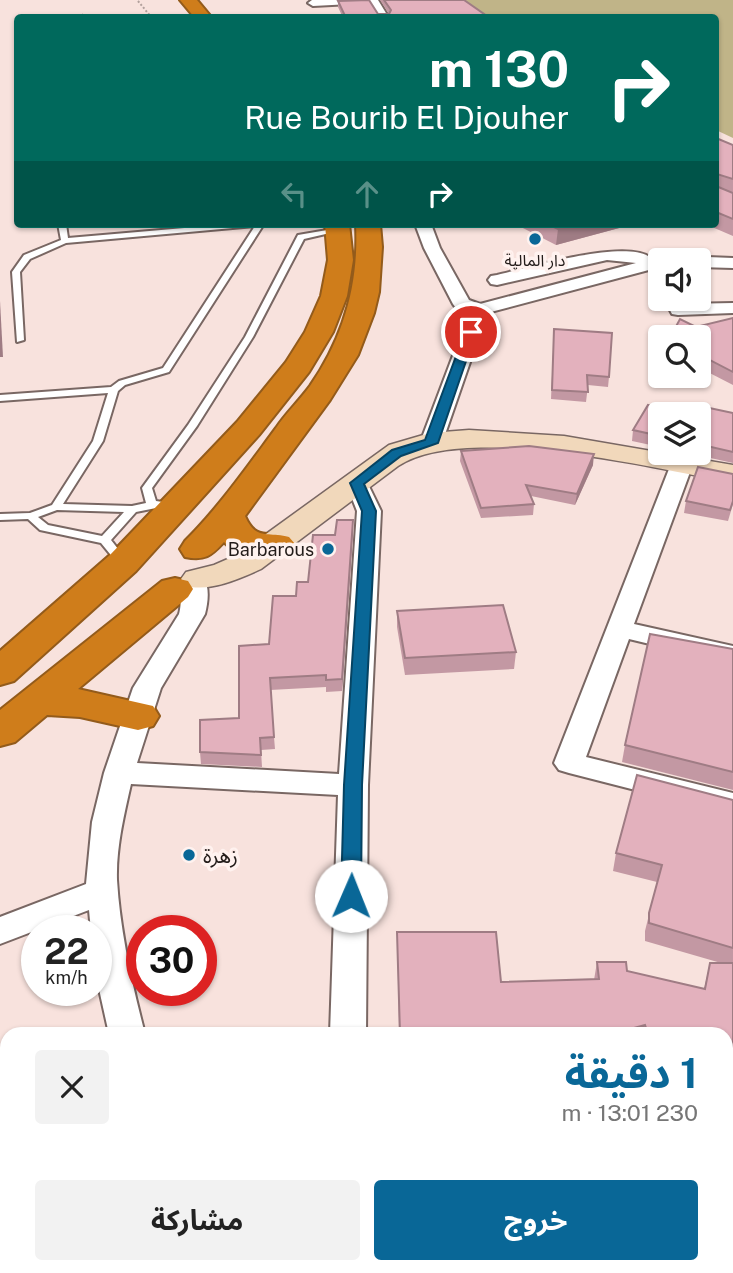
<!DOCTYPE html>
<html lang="ar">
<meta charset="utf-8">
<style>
:root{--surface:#fff;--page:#f2f2f2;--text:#222;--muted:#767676;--accent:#096797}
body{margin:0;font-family:"Public Sans","Noto Sans Arabic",sans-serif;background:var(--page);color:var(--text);direction:rtl;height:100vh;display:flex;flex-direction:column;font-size:26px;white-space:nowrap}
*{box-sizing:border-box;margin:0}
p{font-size:23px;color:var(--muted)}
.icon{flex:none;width:38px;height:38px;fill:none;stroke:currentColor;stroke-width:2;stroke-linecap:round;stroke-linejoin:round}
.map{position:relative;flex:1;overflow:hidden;direction:ltr}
.drawer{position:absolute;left:0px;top:1027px;width:733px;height:247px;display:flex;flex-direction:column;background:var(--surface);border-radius:21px 21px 0 0;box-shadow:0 2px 5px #0004;direction:rtl}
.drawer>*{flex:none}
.top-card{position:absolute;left:14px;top:14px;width:705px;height:214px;border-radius:7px;box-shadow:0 2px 5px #0004;direction:rtl;background:#00695c;color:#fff;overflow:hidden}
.controls{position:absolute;left:648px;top:248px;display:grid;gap:14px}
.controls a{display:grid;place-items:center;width:63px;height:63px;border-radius:7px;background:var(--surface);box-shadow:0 2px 5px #0004;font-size:35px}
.speed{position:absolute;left:21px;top:915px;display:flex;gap:14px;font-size:35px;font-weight:700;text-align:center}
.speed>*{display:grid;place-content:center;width:91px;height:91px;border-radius:50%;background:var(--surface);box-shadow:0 2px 5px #0004;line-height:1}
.speed small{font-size:18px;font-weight:400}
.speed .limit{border:10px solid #d22;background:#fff;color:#111}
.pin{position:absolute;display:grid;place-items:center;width:60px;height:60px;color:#fff;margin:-30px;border:4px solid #fff;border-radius:50%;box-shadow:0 2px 7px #0007}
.me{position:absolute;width:77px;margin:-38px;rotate:1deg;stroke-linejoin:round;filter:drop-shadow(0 0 5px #0008)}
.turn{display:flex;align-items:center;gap:24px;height:147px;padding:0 35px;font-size:32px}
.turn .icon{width:91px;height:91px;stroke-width:2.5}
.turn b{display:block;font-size:49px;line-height:60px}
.lanes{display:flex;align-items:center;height:66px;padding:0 35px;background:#0003;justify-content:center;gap:35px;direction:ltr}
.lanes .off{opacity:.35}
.round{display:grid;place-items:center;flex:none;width:74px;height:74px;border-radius:7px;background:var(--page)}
.head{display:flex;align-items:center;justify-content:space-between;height:119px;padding:0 35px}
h1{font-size:42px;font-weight:700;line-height:52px;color:var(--accent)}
.primary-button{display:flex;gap:14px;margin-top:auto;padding:14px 35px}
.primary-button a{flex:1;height:80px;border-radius:7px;background:var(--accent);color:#fff;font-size:28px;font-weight:700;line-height:80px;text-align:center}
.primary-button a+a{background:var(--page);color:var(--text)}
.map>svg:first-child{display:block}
.forest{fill:#c0b488}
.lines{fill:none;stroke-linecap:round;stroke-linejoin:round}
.lane-casing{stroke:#796763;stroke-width:4}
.street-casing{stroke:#796763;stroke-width:4}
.secondary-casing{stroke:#796763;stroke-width:3}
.highway-casing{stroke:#935b1b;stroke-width:4}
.path{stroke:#b2a09c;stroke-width:2;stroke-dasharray:2 2;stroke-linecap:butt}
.lane{fill:#fff;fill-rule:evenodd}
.street{fill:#fff;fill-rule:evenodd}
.secondary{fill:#f1d8bb;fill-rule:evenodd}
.highway{fill:#cf7d1b;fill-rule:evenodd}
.wall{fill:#c398a3}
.shaded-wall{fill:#9f7c84}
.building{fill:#e3b1bd;stroke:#9f7c84;stroke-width:2}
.route{fill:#096797;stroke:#064362;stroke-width:2}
.poi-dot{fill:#096797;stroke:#fff2ef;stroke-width:2.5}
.labels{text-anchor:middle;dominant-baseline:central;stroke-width:7;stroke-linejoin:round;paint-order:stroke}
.far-poi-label{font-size:16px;fill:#231c1a;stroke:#fff2ef}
.poi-label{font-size:18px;fill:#231c1a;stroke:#fff2ef;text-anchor:end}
.near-poi-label{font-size:21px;fill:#231c1a;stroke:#fff2ef;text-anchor:start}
</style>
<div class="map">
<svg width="733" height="1273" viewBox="0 0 733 1273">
<rect width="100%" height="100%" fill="#f8e2dd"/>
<path class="forest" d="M458 0H733V138L716 130V18H503L478 14Z"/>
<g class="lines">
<g class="lane-casing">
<path id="lane" d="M58 224H66L68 238 231 224H264L169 372 125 385 118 391 103 441 63 504 132 506 146 503 142 488 188 425 245 337 298 235 339 228 343 230 304 239 253 337 197 426 152 488 156 501 163 502 164 504 156 508 136 512 111 540 129 563 123 566 119 565 101 543 40 530 28 519 0 520V514L30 513 52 505 93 441 108 393 0 401V395L111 387 119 381 163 368 255 226 66 243 30 259 20 272 24 340 17 342 12 272 24 255 61 240ZM57 510 124 512 102 536 48 525 38 517Z"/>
</g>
<g class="street-casing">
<g id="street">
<path d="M312 0H378L389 18H378L370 3 313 6 308 3Z"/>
<path d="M415 224H431L440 248 469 300 480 304 636 263 607 260 497 285 491 284 488 280 491 276 497 275C527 268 631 237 652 259L660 257 668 261H660V267L487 313 442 443 439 448H423L420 443 469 313 456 308 453 304 424 248Z"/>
<path d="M682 256 733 258V268L698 267V261H674Z"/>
<path d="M664 299H682L684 304 733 303V313L678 315 672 314Z"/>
<path d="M682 457 690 459 693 464 634 624 733 646V664L629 639 586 757 733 793V815L569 773 559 770 554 763 671 464 674 459Z"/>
<path d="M357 476 365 478 381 511 368 785 366 1034H330L338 795 131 784C124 815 116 848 117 880 120 931 132 984 145 1034H109L97 980 96 931H91L89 910 0 944V917L86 884 92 822 104 773 133 688 179 614C183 602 178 586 185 577L194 575 203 577C210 587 208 602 205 614L161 688 137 763 339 774 357 511 346 483 349 478Z"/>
<path d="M0 1175 7 1178V1242L0 1239Z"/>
<path d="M7 1250V1267H38L39 1273H0L2 1252Z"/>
<path d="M205 1267H247L250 1273H208Z"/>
<path d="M322 1267H364L363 1273H321Z"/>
<path d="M473 1267H515L516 1273H474Z"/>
</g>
</g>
<g class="secondary-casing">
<path id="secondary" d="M469 430 564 436 733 465V483C656 468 463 422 398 466L261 569C239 579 210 592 186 586L181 579 186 572 214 565 237 555 389 445 430 433Z"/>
</g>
<g class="highway-casing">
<g id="highway">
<path d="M180 0H197L212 18H195Z"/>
<path d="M325 224H349L353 260 347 296 333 332 309 372 259 435 136 571 14 681 0 685V651L110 555 237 422 286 362 305 332 321 296 328 260Z"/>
<path d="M356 224H380L382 247 379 292 374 313 358 355 330 400 245 516C256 541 267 531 289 537L295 544 289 551C269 556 239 559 224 542 211 556 205 561 185 557L180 549 185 541C220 506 247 467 276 428 286 413 299 401 310 386 344 337 359 283 356 224Z"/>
<path d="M175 578 188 581 193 589 188 597 78 689 153 706 159 716 153 726 138 730 80 717 47 715 15 742 0 746V710L162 581Z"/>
</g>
</g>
<g class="path">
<path d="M138 1 152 18"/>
<path d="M82 14 84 18"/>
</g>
<use href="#lane" class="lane"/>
<use href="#street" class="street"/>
<use href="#secondary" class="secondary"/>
<use href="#highway" class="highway"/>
</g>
<g class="wall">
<path d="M380 0H464L484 14V17L490 18H343L338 7V1L378 14H389Z"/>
<path d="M716 138 733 145V236L705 224H716Z"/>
<path d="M519 224H634L556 245 519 226Z"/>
<path d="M733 318V385L698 367V338H664V336Z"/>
<path d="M554 329 609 377 608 387 588 385 586 402 551 399Z"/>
<path d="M733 413V463L688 453H698V415Z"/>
<path d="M660 415V447L632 441 633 430Z"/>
<path d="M461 451 593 465 575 505 531 496 534 504 533 515 481 518 460 461Z"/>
<path d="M733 474V504L728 521 684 513 686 501Z"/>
<path d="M353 531 342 691 326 692V687L270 690 275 749 261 750 262 767 201 764 200 752 239 718 269 644 296 596 308 582 335 535Z"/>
<path d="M397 611 516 652 514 669 405 675 397 627Z"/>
<path d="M733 649V790L622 762 625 745Z"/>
<path d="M733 800V1273H712L711 1267H726V1034H399L397 932 501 982 594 980 597 962 627 971 704 989 710 963H721L645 941V931L657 882 613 871 616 853Z"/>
<path d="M555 1267H668L670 1273H556Z"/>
</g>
<g class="shaded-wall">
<path d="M145 224H171L146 226Z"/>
<path d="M578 224H634L556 245 558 229Z"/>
<path d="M0 301 3 357H0Z"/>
<path d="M594 454 593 465 575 505 577 494Z"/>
<path d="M353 520V531L342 691V679Z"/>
<path d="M645 1025 643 1034H612Z"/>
</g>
<g class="building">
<path d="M369 0 378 14H389L391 10 384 0H464L484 14 482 16 490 18H346L338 1Z"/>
<path d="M716 138 733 145V179L717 174 716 186 733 193V219L716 212Z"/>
<path d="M547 224H578L558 229Z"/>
<path d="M733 318V372L698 354V338H668L664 336 672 334 680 319 696 327Z"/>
<path d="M554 329 612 333 609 377 587 375 588 392 552 390Z"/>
<path d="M648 405 693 415H660V436L633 430Z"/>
<path d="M700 406 733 413V452L698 444V415H695Z"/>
<path d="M529 446 594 454 577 494 526 485 534 504 481 508 461 451Z"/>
<path d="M698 467 733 474V501L730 510 686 501Z"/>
<path d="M337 520H353L342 679 326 680V675L270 678 274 737 260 738 261 755 200 752V720L239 718V646L269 644 273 596H296L297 582H308L313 535H335Z"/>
<path d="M503 605 516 652 405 658 397 611Z"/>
<path d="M650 634 733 649V772L625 745Z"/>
<path d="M637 775 733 800V948L649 923V913L662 865 616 853Z"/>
<path d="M397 932H496L501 982 599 979 597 962H626L627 971 705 989 710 963H733V1264L726 1265V1034H648L645 1025 612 1034H400Z"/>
<rect x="375" y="1267" width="98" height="6"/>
<path d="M561 1267H668L670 1273H562Z"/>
</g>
<path class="route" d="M471 329 476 332 438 443 401 456 364 484 376 511 362 785 361 896 358 901 351 904 344 901 341 896 344 785 362 511 350 483 392 450 425 440 465 332Z"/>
<g class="poi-dot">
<circle cx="535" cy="239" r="7"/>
<circle cx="328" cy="549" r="7"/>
<circle cx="189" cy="855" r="7"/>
</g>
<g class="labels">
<g class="far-poi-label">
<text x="535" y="260">دار المالية</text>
</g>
<g class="poi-label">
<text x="314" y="549">Barbarous</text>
</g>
<g class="near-poi-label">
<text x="203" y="855">زهرة</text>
</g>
</g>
</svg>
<div class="controls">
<a><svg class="icon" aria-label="sound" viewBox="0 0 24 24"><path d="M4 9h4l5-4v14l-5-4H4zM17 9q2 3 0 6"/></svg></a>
<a><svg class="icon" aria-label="search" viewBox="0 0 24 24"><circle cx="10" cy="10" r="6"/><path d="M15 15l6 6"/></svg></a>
<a><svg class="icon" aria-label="layers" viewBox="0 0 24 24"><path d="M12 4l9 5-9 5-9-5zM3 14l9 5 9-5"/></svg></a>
</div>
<div class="speed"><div>22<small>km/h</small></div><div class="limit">30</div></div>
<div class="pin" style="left:471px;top:332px;background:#d93025"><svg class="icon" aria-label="arrive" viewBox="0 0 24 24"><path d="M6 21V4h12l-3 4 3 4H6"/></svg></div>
<svg class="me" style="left:351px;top:896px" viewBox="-20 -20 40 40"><circle r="19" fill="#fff"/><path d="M0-13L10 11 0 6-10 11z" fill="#096797"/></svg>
<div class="top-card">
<div class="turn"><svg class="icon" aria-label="right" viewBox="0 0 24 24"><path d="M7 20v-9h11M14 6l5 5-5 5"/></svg><div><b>130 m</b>Rue Bourib El Djouher</div></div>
<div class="lanes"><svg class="icon off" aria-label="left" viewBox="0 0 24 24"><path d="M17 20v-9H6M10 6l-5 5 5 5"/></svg><svg class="icon off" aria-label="ahead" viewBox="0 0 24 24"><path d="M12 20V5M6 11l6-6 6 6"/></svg><svg class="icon" aria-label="right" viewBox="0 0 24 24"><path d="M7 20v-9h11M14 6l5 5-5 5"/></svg></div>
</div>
<section class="drawer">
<div class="head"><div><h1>1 دقيقة</h1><p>230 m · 13:01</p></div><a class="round"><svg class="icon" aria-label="close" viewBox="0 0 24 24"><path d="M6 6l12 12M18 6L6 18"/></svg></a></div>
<div class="primary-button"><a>خروج</a><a>مشاركة</a></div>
</section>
</div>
